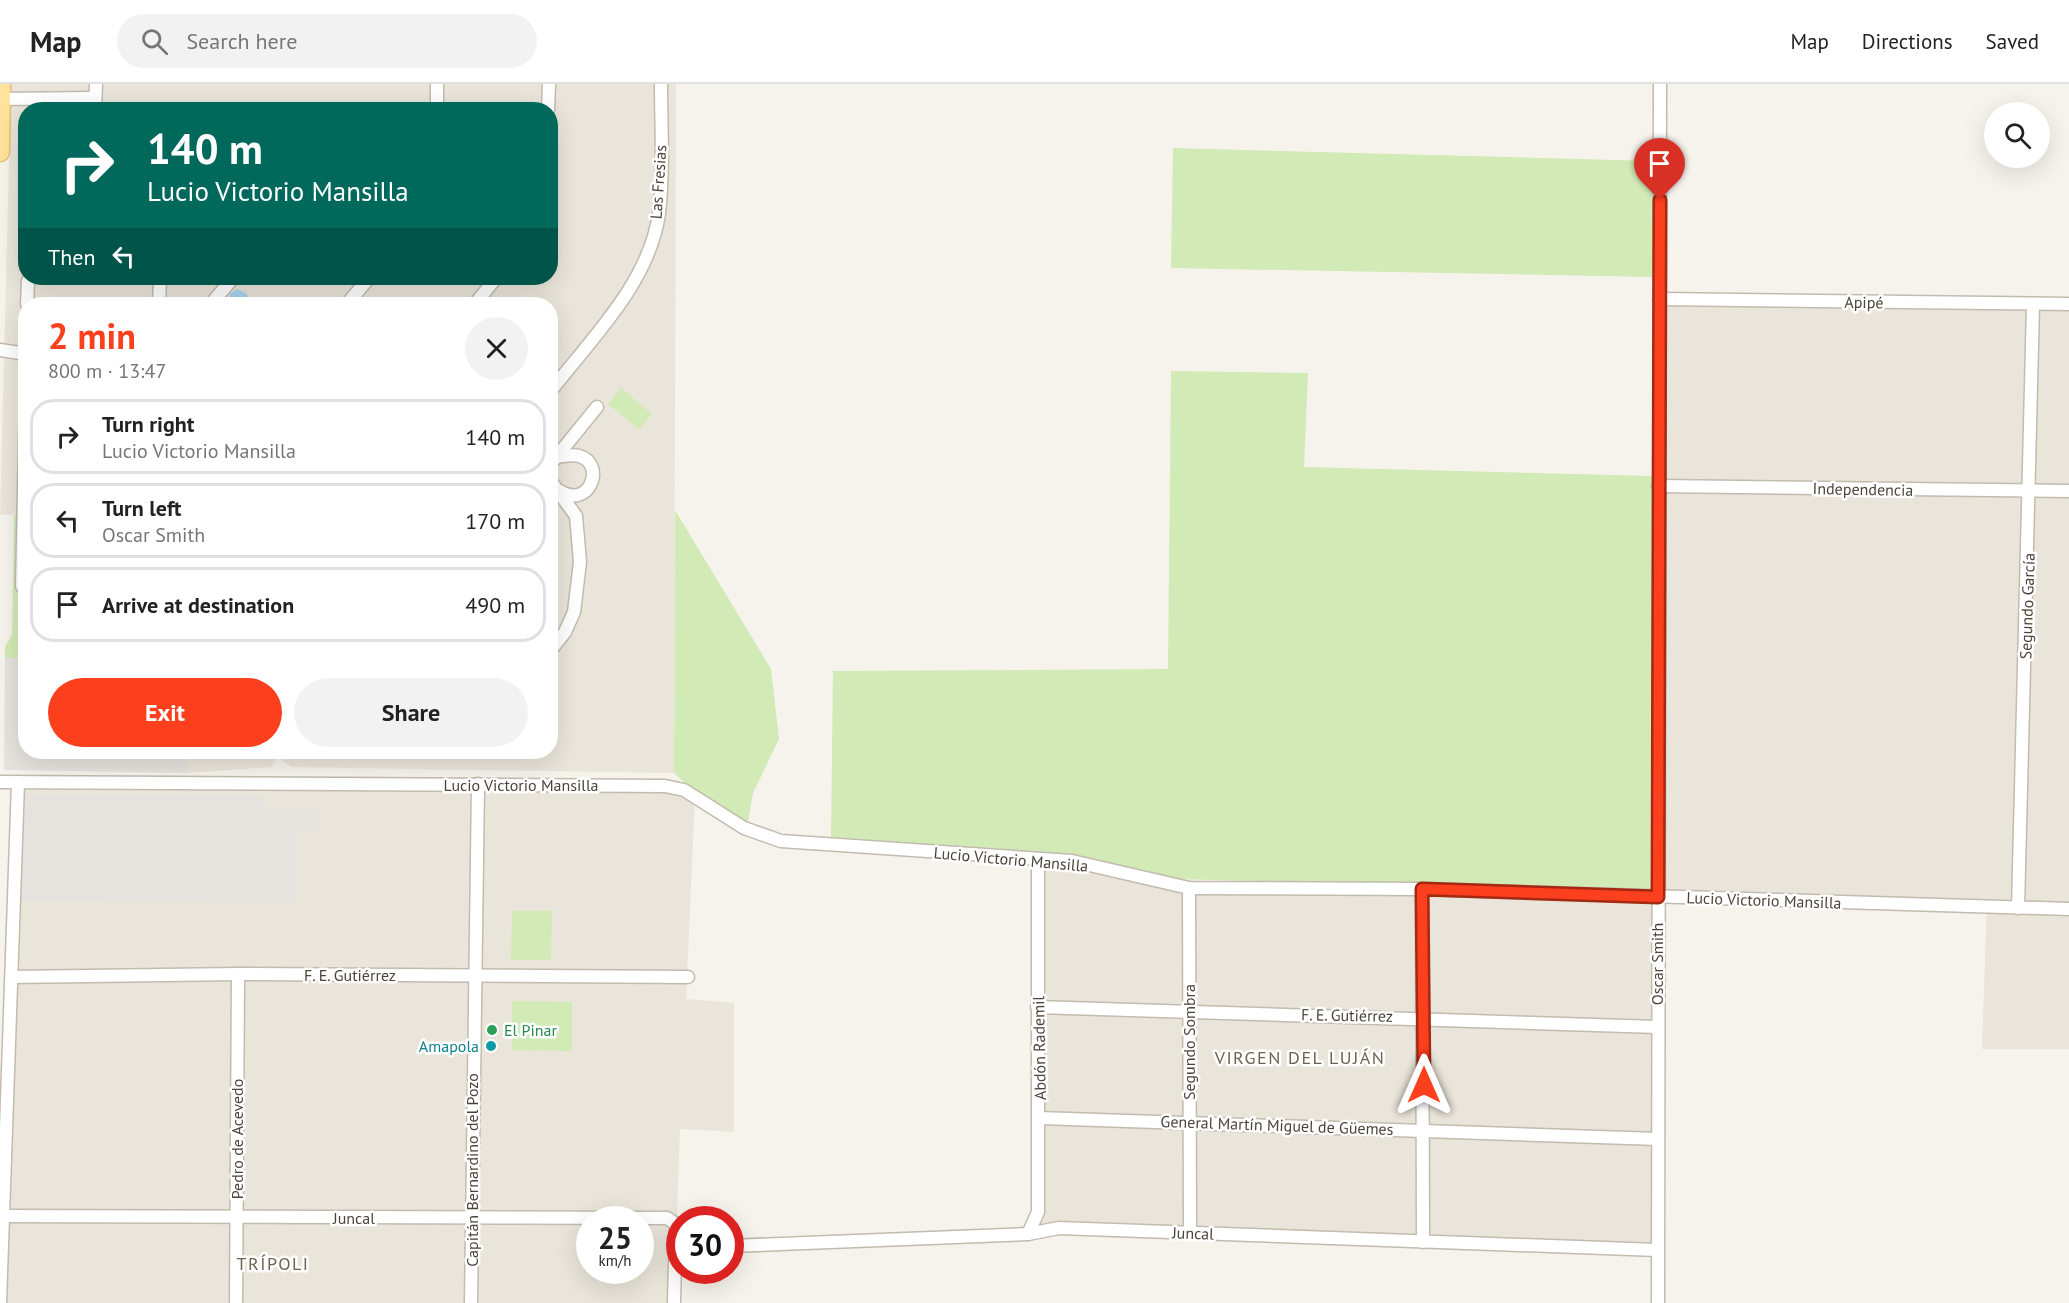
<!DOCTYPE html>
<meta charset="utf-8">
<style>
:root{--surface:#fff;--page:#f2f2f2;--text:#222;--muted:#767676;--line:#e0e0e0;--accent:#fc3f1d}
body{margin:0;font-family:"PT Sans",sans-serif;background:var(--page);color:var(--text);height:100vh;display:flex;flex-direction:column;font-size:22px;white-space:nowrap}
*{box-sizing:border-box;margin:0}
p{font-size:20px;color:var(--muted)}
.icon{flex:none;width:33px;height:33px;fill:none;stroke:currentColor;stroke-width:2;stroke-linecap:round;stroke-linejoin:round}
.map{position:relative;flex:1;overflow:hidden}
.details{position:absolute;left:18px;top:213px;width:540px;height:462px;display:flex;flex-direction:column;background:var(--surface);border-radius:24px;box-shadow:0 6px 24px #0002}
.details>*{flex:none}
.guide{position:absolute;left:18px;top:18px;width:540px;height:183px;border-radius:24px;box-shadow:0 6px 24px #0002;background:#00695c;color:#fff;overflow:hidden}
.tools{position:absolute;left:1984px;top:18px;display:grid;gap:12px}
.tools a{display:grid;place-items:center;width:66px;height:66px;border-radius:50%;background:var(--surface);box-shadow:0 6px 24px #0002;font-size:30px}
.speed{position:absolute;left:576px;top:1122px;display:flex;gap:12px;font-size:30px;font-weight:700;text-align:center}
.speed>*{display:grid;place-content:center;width:78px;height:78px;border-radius:50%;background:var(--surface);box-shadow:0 6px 24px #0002;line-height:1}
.speed small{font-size:15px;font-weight:400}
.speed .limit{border:9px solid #d22;background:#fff;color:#111}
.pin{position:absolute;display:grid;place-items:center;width:51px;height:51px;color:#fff;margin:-62px -26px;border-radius:50% 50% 50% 0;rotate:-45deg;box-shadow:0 0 6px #0007}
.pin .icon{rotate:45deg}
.me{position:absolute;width:66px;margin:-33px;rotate:0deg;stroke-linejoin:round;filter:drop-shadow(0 0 4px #0008)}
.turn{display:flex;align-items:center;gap:21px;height:126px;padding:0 30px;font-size:27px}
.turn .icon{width:78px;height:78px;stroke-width:2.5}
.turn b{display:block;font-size:42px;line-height:51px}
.then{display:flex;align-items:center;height:57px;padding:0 30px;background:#0003;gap:12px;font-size:22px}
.round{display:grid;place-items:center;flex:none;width:63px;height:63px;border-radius:32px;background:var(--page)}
.headline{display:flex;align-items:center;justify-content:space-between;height:102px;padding:0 30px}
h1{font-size:36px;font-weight:800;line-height:45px;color:var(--accent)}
.primary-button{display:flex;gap:12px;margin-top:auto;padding:12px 30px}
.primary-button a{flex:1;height:69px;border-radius:36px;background:var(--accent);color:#fff;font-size:24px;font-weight:800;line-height:69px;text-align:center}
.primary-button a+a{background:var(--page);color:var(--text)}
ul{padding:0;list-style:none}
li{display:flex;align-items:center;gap:18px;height:75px;margin:0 12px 9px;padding:0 18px;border:3px solid var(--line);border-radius:24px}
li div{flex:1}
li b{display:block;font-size:22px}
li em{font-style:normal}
header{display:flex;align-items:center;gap:36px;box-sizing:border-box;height:84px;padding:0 30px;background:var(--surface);border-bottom:2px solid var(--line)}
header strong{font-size:28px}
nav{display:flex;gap:33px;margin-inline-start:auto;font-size:21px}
.search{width:420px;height:54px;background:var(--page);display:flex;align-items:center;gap:15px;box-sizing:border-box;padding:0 21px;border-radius:33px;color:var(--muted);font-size:22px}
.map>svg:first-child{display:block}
.residential{fill:#eae5da;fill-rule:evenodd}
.industrial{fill:#e6e2dd}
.green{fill:#d2eab5}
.water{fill:#a9d4f2}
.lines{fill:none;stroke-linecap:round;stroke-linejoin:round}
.street-casing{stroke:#c2bbae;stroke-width:15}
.primary-casing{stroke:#e6c16a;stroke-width:21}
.street{stroke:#fff;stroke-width:12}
.primary{stroke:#ffe39c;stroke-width:18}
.route-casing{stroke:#a42913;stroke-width:15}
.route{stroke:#fc3f1d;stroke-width:10}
.leisure-dot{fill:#2e9e5b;stroke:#fff;stroke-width:2}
.culture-dot{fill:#0f9aa8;stroke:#fff;stroke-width:2}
.labels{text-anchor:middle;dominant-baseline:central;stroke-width:5;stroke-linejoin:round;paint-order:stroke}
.street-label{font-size:16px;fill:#4b4439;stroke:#fff}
.leisure-label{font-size:16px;fill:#27864d;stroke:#fff;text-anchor:start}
.culture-label{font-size:16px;fill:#0d838f;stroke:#fff;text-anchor:end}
.neighbourhood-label{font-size:18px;letter-spacing:1.5px;fill:#6e6250;stroke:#fff}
</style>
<header>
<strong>Map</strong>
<div class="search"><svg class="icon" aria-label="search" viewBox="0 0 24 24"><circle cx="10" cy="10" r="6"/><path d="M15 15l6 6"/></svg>Search here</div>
<nav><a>Map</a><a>Directions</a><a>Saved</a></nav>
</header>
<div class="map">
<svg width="2069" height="1219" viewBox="0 0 2069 1219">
<rect width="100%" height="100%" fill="#f6f3ec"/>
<g class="residential">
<path d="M11 0H676L674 689 291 683 278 673 271 683 187 689V668H550V220H26L25 431H0ZM26 26H550V194H26Z"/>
<path d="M1663 219 2069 224V965H1982L1987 816 1663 807Z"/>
<path d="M18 698 665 702 695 712 686 915 734 919V1048L680 1045 674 1219H0ZM590 1136H640V1186H590Z"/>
<path d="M1038 775 1189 804 1658 813 1657 1166 1034 1142Z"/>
</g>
<g class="industrial">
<path d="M5 574H25L26 668H187V689L4 686Z"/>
<path d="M23 711 263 712 264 725H319V749H296L295 818 22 817Z"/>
</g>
<g class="green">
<path d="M1173 64 1653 77 1654 193 1171 184Z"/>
<path d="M1171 287 1308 289 1304 383 1652 392 1650 806 1170 795 1064 770 831 753 833 587 1168 585Z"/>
<path d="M621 304 652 330 639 345 608 320Z"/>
<path d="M675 426 771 585 779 655 753 709 748 738 691 705 674 689Z"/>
<path d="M14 431H25V574H5V563L12 551Z"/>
<path d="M512 827H552L551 876H511Z"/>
<path d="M512 917 572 918V967L512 966Z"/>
</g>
<path class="water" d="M237 205 247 210 249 220H227L230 210Z"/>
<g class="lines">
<g class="street-casing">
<g id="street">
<path d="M1 15 95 14"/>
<path d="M95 26 96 0"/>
<path d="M437 26V0"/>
<path d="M548 26 549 0"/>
<path d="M1659 215 2069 220"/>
<path d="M27 220 28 197 30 194"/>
<path d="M159 220 160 194"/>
<path d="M211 220 233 194"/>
<path d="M347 220 369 194"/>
<path d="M475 220 496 194"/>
<path d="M0 266 26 270"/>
<path d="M550 308C591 255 650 198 659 129 664 86 661 43 661 0"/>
<path d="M550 373C560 374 570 369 579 372 607 380 589 426 560 407"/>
<path d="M553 377 597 323"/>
<path d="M550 396 576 432 580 478 574 528 565 548 550 567"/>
<path d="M1658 402 2069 407"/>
<path d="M22 502 26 311"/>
<path d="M0 698 665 702 684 706 744 744 781 757 1072 777 1189 804 1422 805 2069 825"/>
<path d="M1189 804 1190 1148"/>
<path d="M1422 805 1423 1158"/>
<path d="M2018 824 2033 221"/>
<path d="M12 893 238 890 688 893"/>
<path d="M1037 923 1657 943"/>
<path d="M1040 1034 1658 1055"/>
<path d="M0 1132 667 1134 676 1140 674 1219"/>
<path d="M1028 1150 1038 1128V775"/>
<path d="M730 1162 1028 1150 1059 1144 1657 1166"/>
<path d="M0 1219 18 698"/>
<path d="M236 1219 238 890"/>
<path d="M471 1219 478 700"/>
<path d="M1658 1219 1660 0"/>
</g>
</g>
<g class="primary-casing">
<path id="primary" d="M0 68 1 0"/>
</g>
<use href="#street" class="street"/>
<use href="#primary" class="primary"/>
</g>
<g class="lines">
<g class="route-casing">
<path id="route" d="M1424 1001 1422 805 1658 813 1660 116"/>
</g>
<use href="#route" class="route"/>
</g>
<circle class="leisure-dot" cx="492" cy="946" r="6"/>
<circle class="culture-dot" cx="491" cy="962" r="6"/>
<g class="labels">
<g class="street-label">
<text transform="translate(658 98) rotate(-86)">Las Fresias</text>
<text transform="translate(1864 218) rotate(1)">Apipé</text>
<text transform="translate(1863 405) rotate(1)">Independencia</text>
<text transform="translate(2027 522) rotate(-88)">Segundo García</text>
<text x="521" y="701">Lucio Victorio Mansilla</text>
<text transform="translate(1011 775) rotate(5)">Lucio Victorio Mansilla</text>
<text transform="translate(1764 816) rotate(2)">Lucio Victorio Mansilla</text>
<text transform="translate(1657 880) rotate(-90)">Oscar Smith</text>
<text x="350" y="891">F. E. Gutiérrez</text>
<text transform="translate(1347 931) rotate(1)">F. E. Gutiérrez</text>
<text transform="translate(1189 958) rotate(-90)">Segundo Sombra</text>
<text transform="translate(1039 964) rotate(-91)">Abdón Rademil</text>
<text transform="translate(1277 1041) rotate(2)">General Martín Miguel de Güemes</text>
<text transform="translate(237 1055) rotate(-90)">Pedro de Acevedo</text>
<text transform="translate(472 1086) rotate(-90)">Capitán Bernardino del Pozo</text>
<text x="354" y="1134">Juncal</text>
<text transform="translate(1193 1149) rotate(2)">Juncal</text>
</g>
<g class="leisure-label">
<text x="504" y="946">El Pinar</text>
</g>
<g class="culture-label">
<text x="479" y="962">Amapola</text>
</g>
<g class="neighbourhood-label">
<text x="1300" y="973">VIRGEN DEL LUJÁN</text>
<text x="273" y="1179">TRÍPOLI</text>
</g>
</g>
</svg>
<div class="tools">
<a><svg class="icon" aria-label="search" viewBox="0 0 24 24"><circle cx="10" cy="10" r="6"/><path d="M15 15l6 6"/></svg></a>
</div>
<div class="speed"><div>25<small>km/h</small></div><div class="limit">30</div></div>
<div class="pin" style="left:1660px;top:116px;background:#d93025"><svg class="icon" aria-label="arrive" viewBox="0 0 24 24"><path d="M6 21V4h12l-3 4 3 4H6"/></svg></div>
<svg class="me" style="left:1424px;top:1001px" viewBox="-20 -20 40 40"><path d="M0-17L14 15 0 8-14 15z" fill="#fc3f1d" stroke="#fff" stroke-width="4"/></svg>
<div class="guide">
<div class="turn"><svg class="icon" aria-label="right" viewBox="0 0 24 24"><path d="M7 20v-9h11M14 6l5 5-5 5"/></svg><div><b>140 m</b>Lucio Victorio Mansilla</div></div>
<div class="then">Then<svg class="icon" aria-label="left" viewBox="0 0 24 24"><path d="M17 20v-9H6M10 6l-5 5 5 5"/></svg></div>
</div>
<section class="details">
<div class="headline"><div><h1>2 min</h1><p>800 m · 13:47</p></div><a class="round"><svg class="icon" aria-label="close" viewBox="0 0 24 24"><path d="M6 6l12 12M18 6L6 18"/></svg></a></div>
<ul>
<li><svg class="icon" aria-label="right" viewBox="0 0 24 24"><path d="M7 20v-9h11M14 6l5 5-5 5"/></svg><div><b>Turn right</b><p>Lucio Victorio Mansilla</p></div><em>140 m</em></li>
<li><svg class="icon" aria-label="left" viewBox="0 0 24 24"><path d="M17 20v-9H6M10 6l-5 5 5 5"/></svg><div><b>Turn left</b><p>Oscar Smith</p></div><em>170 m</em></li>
<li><svg class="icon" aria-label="arrive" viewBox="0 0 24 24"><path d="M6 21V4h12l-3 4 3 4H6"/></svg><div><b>Arrive at destination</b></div><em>490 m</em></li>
</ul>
<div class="primary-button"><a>Exit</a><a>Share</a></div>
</section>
</div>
